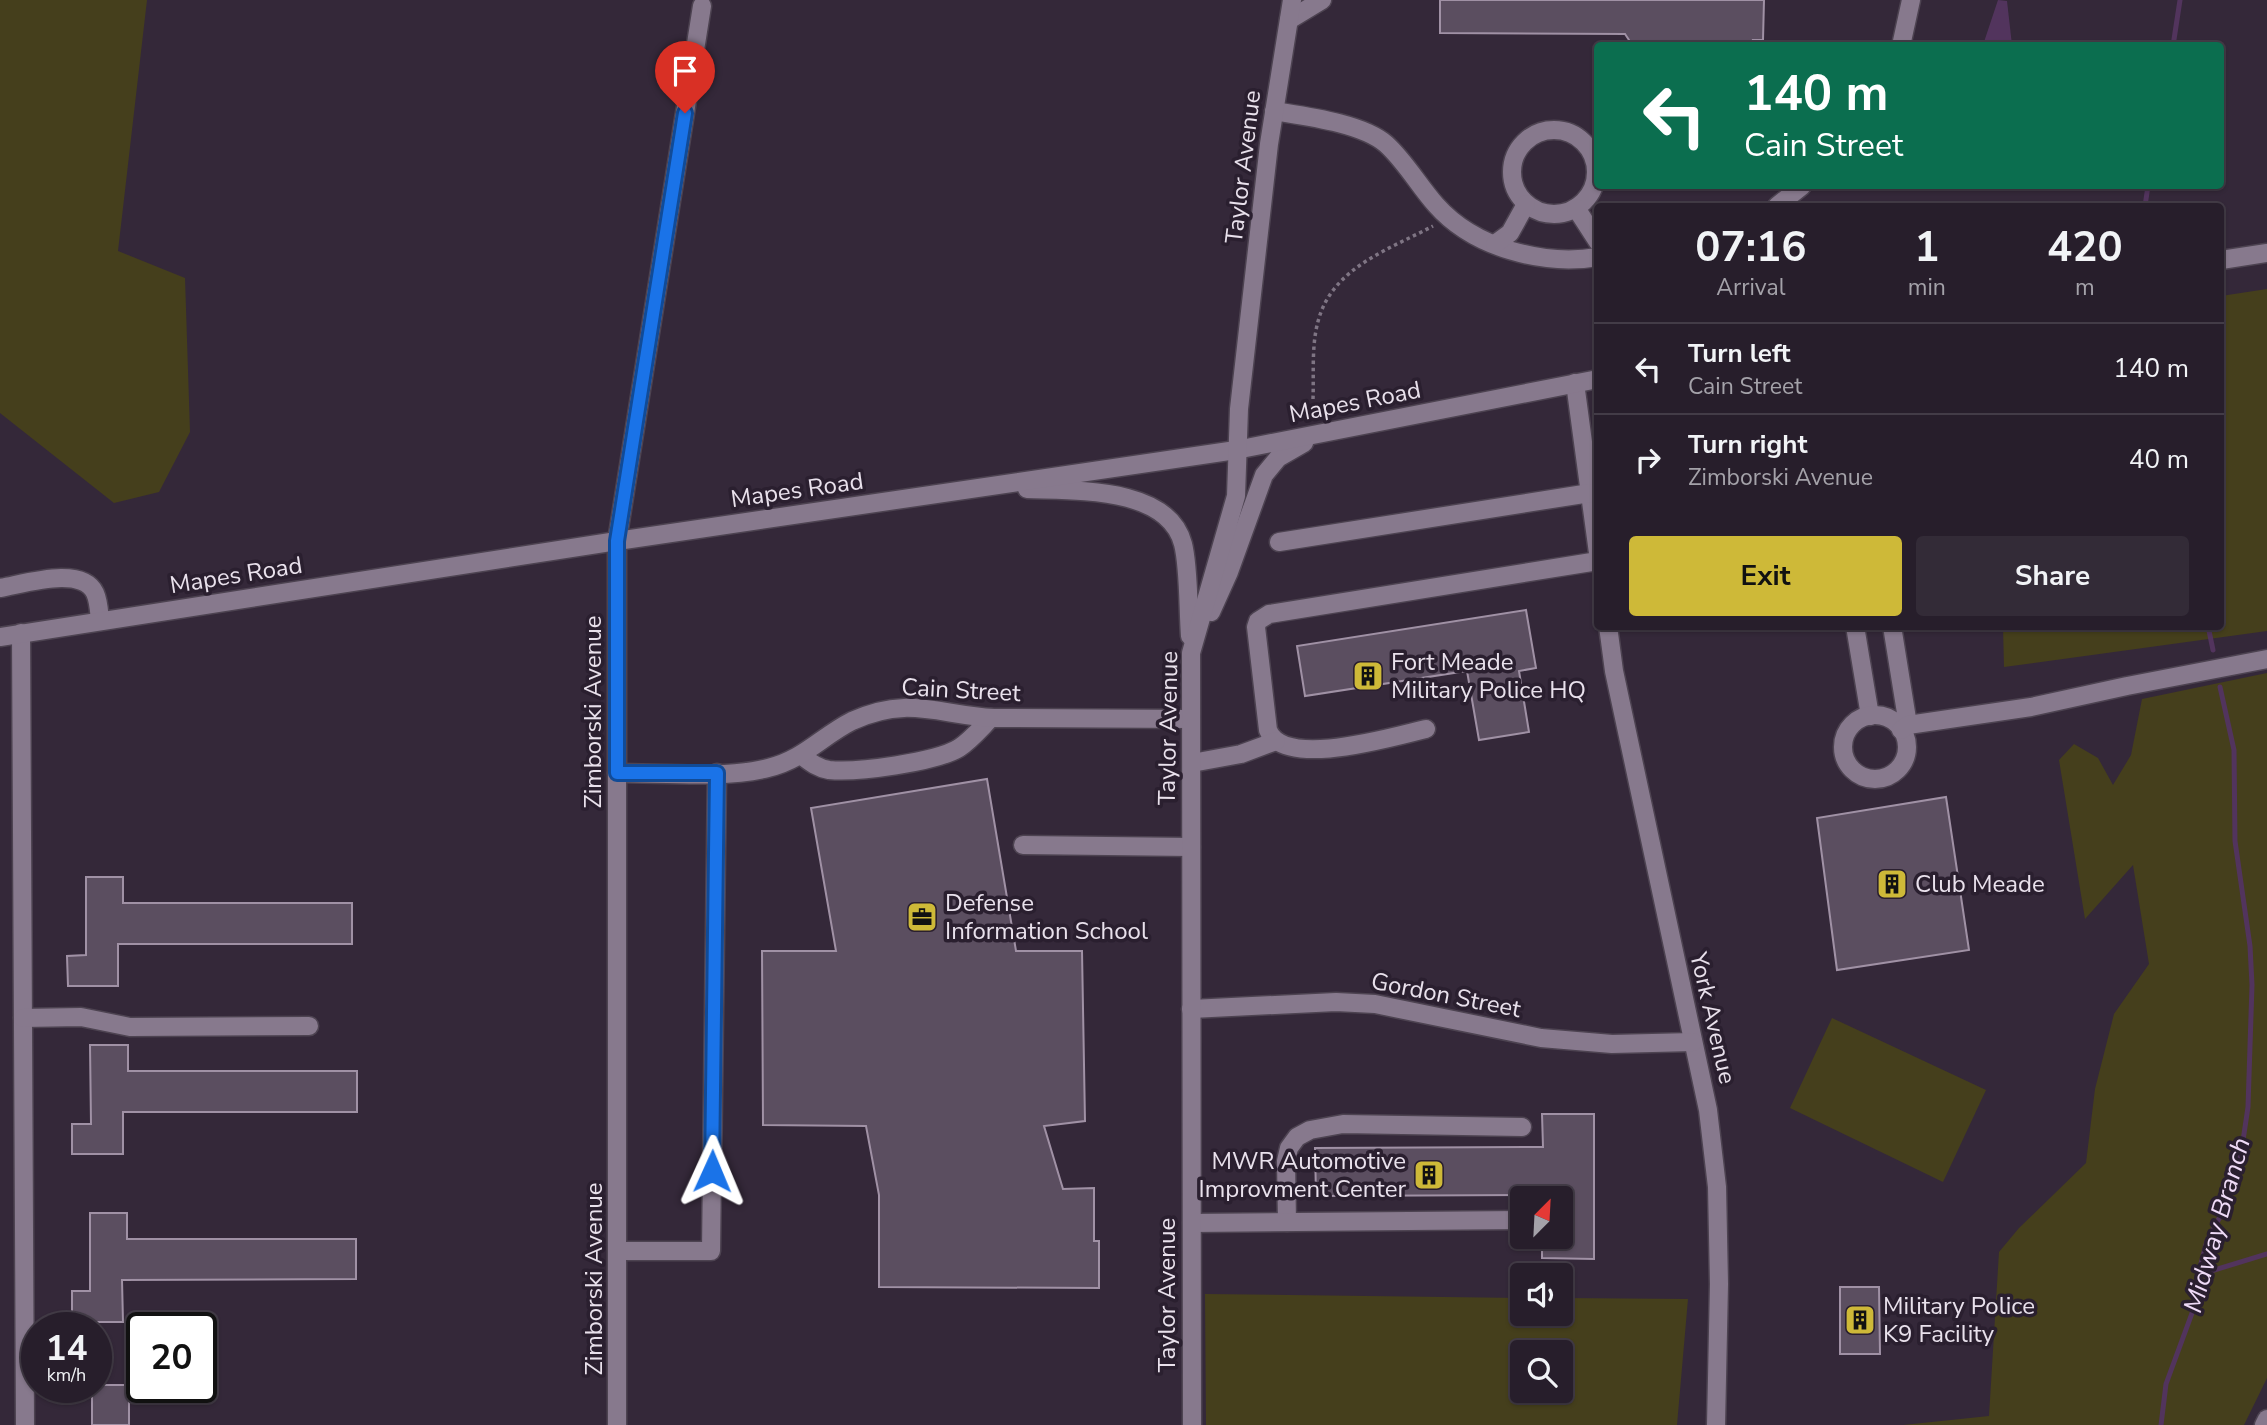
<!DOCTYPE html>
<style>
:root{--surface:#271e2b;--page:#332b37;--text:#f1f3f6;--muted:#a4a2a9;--line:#433c47;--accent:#ceb938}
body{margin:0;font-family:"Nunito Sans",sans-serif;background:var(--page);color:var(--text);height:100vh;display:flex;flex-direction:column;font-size:26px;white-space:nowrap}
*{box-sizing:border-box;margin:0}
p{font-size:23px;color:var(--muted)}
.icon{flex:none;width:38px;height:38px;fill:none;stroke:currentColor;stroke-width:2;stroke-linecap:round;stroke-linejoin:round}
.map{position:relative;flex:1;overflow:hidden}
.sheet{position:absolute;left:1594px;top:203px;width:630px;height:427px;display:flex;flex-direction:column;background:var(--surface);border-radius:7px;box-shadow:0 2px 5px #0004,0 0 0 2px var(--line)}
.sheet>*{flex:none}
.top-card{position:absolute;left:1594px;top:42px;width:630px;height:147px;border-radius:7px;box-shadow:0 2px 5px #0004,0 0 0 2px var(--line);background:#0b6e4f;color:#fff;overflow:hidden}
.needle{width:46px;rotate:24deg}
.controls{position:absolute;left:1510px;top:1186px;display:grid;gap:14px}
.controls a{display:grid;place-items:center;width:63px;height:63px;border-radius:7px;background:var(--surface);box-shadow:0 2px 5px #0004,0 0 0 2px var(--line);font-size:35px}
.speed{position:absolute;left:21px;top:1312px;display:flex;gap:14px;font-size:35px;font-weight:700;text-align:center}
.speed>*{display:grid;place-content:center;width:91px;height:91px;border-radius:50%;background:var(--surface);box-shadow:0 2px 5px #0004,0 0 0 2px var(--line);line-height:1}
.speed small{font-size:18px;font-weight:400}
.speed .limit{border:4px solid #111;border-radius:10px;background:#fff;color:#111}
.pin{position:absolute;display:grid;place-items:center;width:60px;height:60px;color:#fff;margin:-72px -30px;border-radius:50% 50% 50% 0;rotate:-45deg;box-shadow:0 0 7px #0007}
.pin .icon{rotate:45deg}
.me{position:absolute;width:77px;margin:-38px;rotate:1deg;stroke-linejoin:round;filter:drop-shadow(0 0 5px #0008)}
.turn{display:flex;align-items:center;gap:24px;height:147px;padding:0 35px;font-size:32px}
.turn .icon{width:91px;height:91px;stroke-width:2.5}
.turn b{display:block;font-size:49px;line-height:60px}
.eta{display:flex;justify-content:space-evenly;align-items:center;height:119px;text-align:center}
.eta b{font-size:42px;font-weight:700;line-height:49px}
.button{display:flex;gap:14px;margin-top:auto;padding:14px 35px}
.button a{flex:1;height:80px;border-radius:7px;background:var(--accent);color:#111;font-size:28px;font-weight:700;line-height:80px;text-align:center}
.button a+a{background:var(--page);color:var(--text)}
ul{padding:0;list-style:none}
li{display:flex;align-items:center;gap:21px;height:91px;padding:0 35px;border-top:2px solid var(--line)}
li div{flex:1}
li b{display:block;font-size:26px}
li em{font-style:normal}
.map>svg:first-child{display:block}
.green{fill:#453f1c;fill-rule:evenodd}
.water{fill:#52345d}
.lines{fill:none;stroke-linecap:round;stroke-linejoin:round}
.stream{stroke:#52345d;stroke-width:5}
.building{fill:#5b4e60;stroke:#a091a5;stroke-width:2}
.minor-casing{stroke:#4d4351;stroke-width:21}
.path{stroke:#7f7584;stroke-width:3.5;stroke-dasharray:3.5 3.5;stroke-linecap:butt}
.minor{stroke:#87798d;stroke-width:18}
.route-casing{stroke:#114b97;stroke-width:18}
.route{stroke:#1a73e8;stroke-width:12}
.labels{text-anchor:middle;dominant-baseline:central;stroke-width:7;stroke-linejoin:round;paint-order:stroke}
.street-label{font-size:24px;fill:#e9e1ec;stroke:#2a1f2f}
.poi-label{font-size:24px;fill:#e9e1ec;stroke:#2a1f2f;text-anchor:start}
.water-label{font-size:26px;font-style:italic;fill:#efdbf7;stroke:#2a1f2f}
</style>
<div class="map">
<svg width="2267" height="1425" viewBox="0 0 2267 1425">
<rect width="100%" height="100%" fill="#342839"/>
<g class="green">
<path d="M0 0H147L118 251 185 278 190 432 159 492 114 503 0 413Z"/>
<path d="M2267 289V631L2004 667 2003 627 2221 626V296Z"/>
<path d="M2267 673V1378L2244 1425H1903L1989 1416 1999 1252 2019 1228 2086 1163 2095 1089 2114 1014 2149 964 2133 865 2085 919 2059 760 2074 744 2098 758 2113 785 2131 755 2142 699Z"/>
<path d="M1832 1018 1986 1090 1943 1182 1790 1108Z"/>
<path d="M1205 1294 1522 1298V1314H1561V1298L1688 1299 1677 1425H1206ZM1522 1353H1561V1391H1522Z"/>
</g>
<path class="water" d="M1998 0 2007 1 2012 45H1983Z"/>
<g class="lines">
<g class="stream">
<path d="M2173 46 2180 0"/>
<path d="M2145 206 2148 186"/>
<path d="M2208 626 2213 650"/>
<path d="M2198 1275 2267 1254"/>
<path d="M2161 1425 2166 1384 2195 1305 2198 1275 2207 1241 2222 1213 2241 1154 2248 1107 2252 985 2250 946 2235 841 2234 750 2220 687"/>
</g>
</g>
<g class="building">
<path d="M1440 0H1764L1763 40H1753L1754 46H1633L1625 34 1440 33Z"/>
<path d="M1526 610 1536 668 1519 671 1529 732 1479 740 1467 671 1305 696 1297 646Z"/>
<path d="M987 779 1016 951H1082L1085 1121 1044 1126 1063 1189 1094 1188V1241H1099V1288L879 1287V1195L866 1126 763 1125 762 951H836L811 808Z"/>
<path d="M1946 797 1969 950 1837 970 1817 818Z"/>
<path d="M86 877H123V903H352V944H118V986H68L67 956 86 955Z"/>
<path d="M90 1045H128V1071H357V1112H123V1154H72V1124H91Z"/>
<path d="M1542 1114H1594V1259L1542 1258V1237H1561V1199H1542V1195L1316 1196 1315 1148 1543 1147Z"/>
<path d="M90 1213H127V1239H356V1279L122 1280 123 1322H72V1291H90Z"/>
<path d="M1840 1287H1879L1880 1354H1840Z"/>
<path d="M96 1385H129V1425H92V1388Z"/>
</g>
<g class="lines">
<g class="minor-casing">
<g id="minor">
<path d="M1289 20 1322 0"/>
<path d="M1901 46 1911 0"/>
<path d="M1274 111C1304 116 1362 123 1386 144 1405 161 1419 186 1436 205 1474 248 1543 266 1598 257"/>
<circle cx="1554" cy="172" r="42"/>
<path d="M1777 206 1802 186"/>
<path d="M1576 208 1598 242"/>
<path d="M1495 244 1510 233 1526 204"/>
<path d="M2221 260 2267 253"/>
<path d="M1575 383 1598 553"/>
<path d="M1027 489C1074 491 1168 486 1183 544 1189 567 1188 610 1190 636"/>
<path d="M1279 542 1590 493"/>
<path d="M0 588C24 584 82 565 95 593 99 602 99 612 100 621"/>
<path d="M1211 612 1229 572 1264 475 1278 458 1304 443"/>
<path d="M1608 626 1614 671 1708 1110 1717 1187 1719 1284 1716 1425"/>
<path d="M1855 626 1870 716"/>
<path d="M1892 626 1908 725"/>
<path d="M21 633 25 1425"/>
<path d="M0 637 617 541 1236 450 1598 379"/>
<circle cx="1875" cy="747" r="32"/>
<path d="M1426 729C1395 736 1284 770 1268 730L1256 627 1258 621 1269 614 1598 561"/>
<path d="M1901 730 1908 725 2031 707 2127 686 2267 659"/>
<path d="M801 755C810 762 817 768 829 770 857 773 936 762 959 748 971 740 981 728 991 718"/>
<path d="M1192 763 1241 754 1276 741"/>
<path d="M617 773C663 773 725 779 768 768 803 760 822 736 852 721 908 695 939 715 994 718L1190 719"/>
<path d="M1023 845 1191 847"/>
<path d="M1191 1009 1336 1002 1375 1004 1541 1038 1612 1044 1693 1042"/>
<path d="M23 1018 81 1017 130 1027 309 1026"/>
<path d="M1287 1222 1286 1161 1289 1148 1297 1137 1310 1130 1343 1124 1522 1127"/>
<path d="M1192 1223 1521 1220"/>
<path d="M618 1251H711L717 773"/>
<path d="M617 1425V541L702 6"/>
<path d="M1192 1425 1191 653 1236 496 1239 409 1269 144 1292 0"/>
<path d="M2264 1425 2267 1419"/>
</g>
</g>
<path class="path" d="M1313 399C1314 373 1311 344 1319 318 1334 267 1390 249 1433 226"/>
<use href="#minor" class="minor"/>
</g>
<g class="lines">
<g class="route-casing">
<path id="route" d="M685 113 617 541V773H717L712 1171"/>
</g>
<use href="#route" class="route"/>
</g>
<defs>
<g id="building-square" transform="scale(1.575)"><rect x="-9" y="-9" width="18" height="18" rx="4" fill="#ceb938" stroke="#2a1f2f"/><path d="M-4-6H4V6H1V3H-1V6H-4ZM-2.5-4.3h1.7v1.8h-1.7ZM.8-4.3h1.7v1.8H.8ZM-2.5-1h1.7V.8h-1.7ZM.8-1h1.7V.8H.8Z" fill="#111"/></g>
<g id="office-square" transform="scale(1.575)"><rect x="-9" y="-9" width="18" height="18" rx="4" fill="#ceb938" stroke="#2a1f2f"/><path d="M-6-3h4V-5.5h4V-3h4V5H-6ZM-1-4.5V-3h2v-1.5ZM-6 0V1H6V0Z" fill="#111"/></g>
</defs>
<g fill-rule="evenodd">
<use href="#building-square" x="1368" y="676"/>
<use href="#building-square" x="1892" y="884"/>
<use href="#office-square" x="922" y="917"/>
<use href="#building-square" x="1429" y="1175"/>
<use href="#building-square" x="1860" y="1320"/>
</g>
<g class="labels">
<g class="street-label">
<text transform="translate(1243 167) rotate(-83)">Taylor Avenue</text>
<text transform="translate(1355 402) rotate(-11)">Mapes Road</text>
<text transform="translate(797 490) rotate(-8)">Mapes Road</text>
<text transform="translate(236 575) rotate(-9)">Mapes Road</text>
<text transform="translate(961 690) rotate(3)">Cain Street</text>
<text transform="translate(593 712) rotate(-90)">Zimborski Avenue</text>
<text transform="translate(1168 728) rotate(-89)">Taylor Avenue</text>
<text transform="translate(1446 995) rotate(11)">Gordon Street</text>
<text transform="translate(1713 1018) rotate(77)">York Avenue</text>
<text transform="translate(594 1279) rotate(-90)">Zimborski Avenue</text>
<text transform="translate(1167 1295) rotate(-90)">Taylor Avenue</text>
</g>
<g class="poi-label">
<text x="1391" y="662">Fort Meade<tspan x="1391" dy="28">Military Police HQ</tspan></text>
<text x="1915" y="884">Club Meade</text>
<text x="945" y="903">Defense<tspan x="945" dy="28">Information School</tspan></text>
<text x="1406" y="1161" text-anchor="end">MWR Automotive<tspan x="1406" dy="28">Improvment Center</tspan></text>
<text x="1883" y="1306">Military Police<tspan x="1883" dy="28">K9 Facility</tspan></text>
</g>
<g class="water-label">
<text transform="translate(2217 1225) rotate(-74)">Midway Branch</text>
</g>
</g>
</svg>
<div class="controls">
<a><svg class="needle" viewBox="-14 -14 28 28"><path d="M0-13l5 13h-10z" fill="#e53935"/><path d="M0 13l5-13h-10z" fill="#a4a2a9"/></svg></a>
<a><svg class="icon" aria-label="sound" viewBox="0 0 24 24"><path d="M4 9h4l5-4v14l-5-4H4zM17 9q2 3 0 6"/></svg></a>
<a><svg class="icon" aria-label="search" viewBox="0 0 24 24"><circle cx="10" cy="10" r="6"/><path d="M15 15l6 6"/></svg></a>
</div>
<div class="speed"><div>14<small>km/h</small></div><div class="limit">20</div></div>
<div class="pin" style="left:685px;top:113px;background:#d93025"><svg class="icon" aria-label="arrive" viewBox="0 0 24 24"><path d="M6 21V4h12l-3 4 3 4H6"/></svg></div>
<svg class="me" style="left:712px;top:1171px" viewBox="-20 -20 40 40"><path d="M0-17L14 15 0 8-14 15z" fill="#1a73e8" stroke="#fff" stroke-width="4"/></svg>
<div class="top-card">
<div class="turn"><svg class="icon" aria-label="left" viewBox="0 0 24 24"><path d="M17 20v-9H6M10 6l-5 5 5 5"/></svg><div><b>140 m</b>Cain Street</div></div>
</div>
<section class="sheet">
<div class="eta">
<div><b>07:16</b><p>Arrival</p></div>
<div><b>1</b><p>min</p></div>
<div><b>420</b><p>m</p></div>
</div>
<ul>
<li><svg class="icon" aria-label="left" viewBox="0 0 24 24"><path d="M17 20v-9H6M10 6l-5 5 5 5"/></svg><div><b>Turn left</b><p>Cain Street</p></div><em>140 m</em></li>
<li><svg class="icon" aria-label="right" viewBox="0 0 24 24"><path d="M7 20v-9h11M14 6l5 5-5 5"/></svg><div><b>Turn right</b><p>Zimborski Avenue</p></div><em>40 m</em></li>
</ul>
<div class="button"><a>Exit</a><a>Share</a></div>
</section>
</div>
